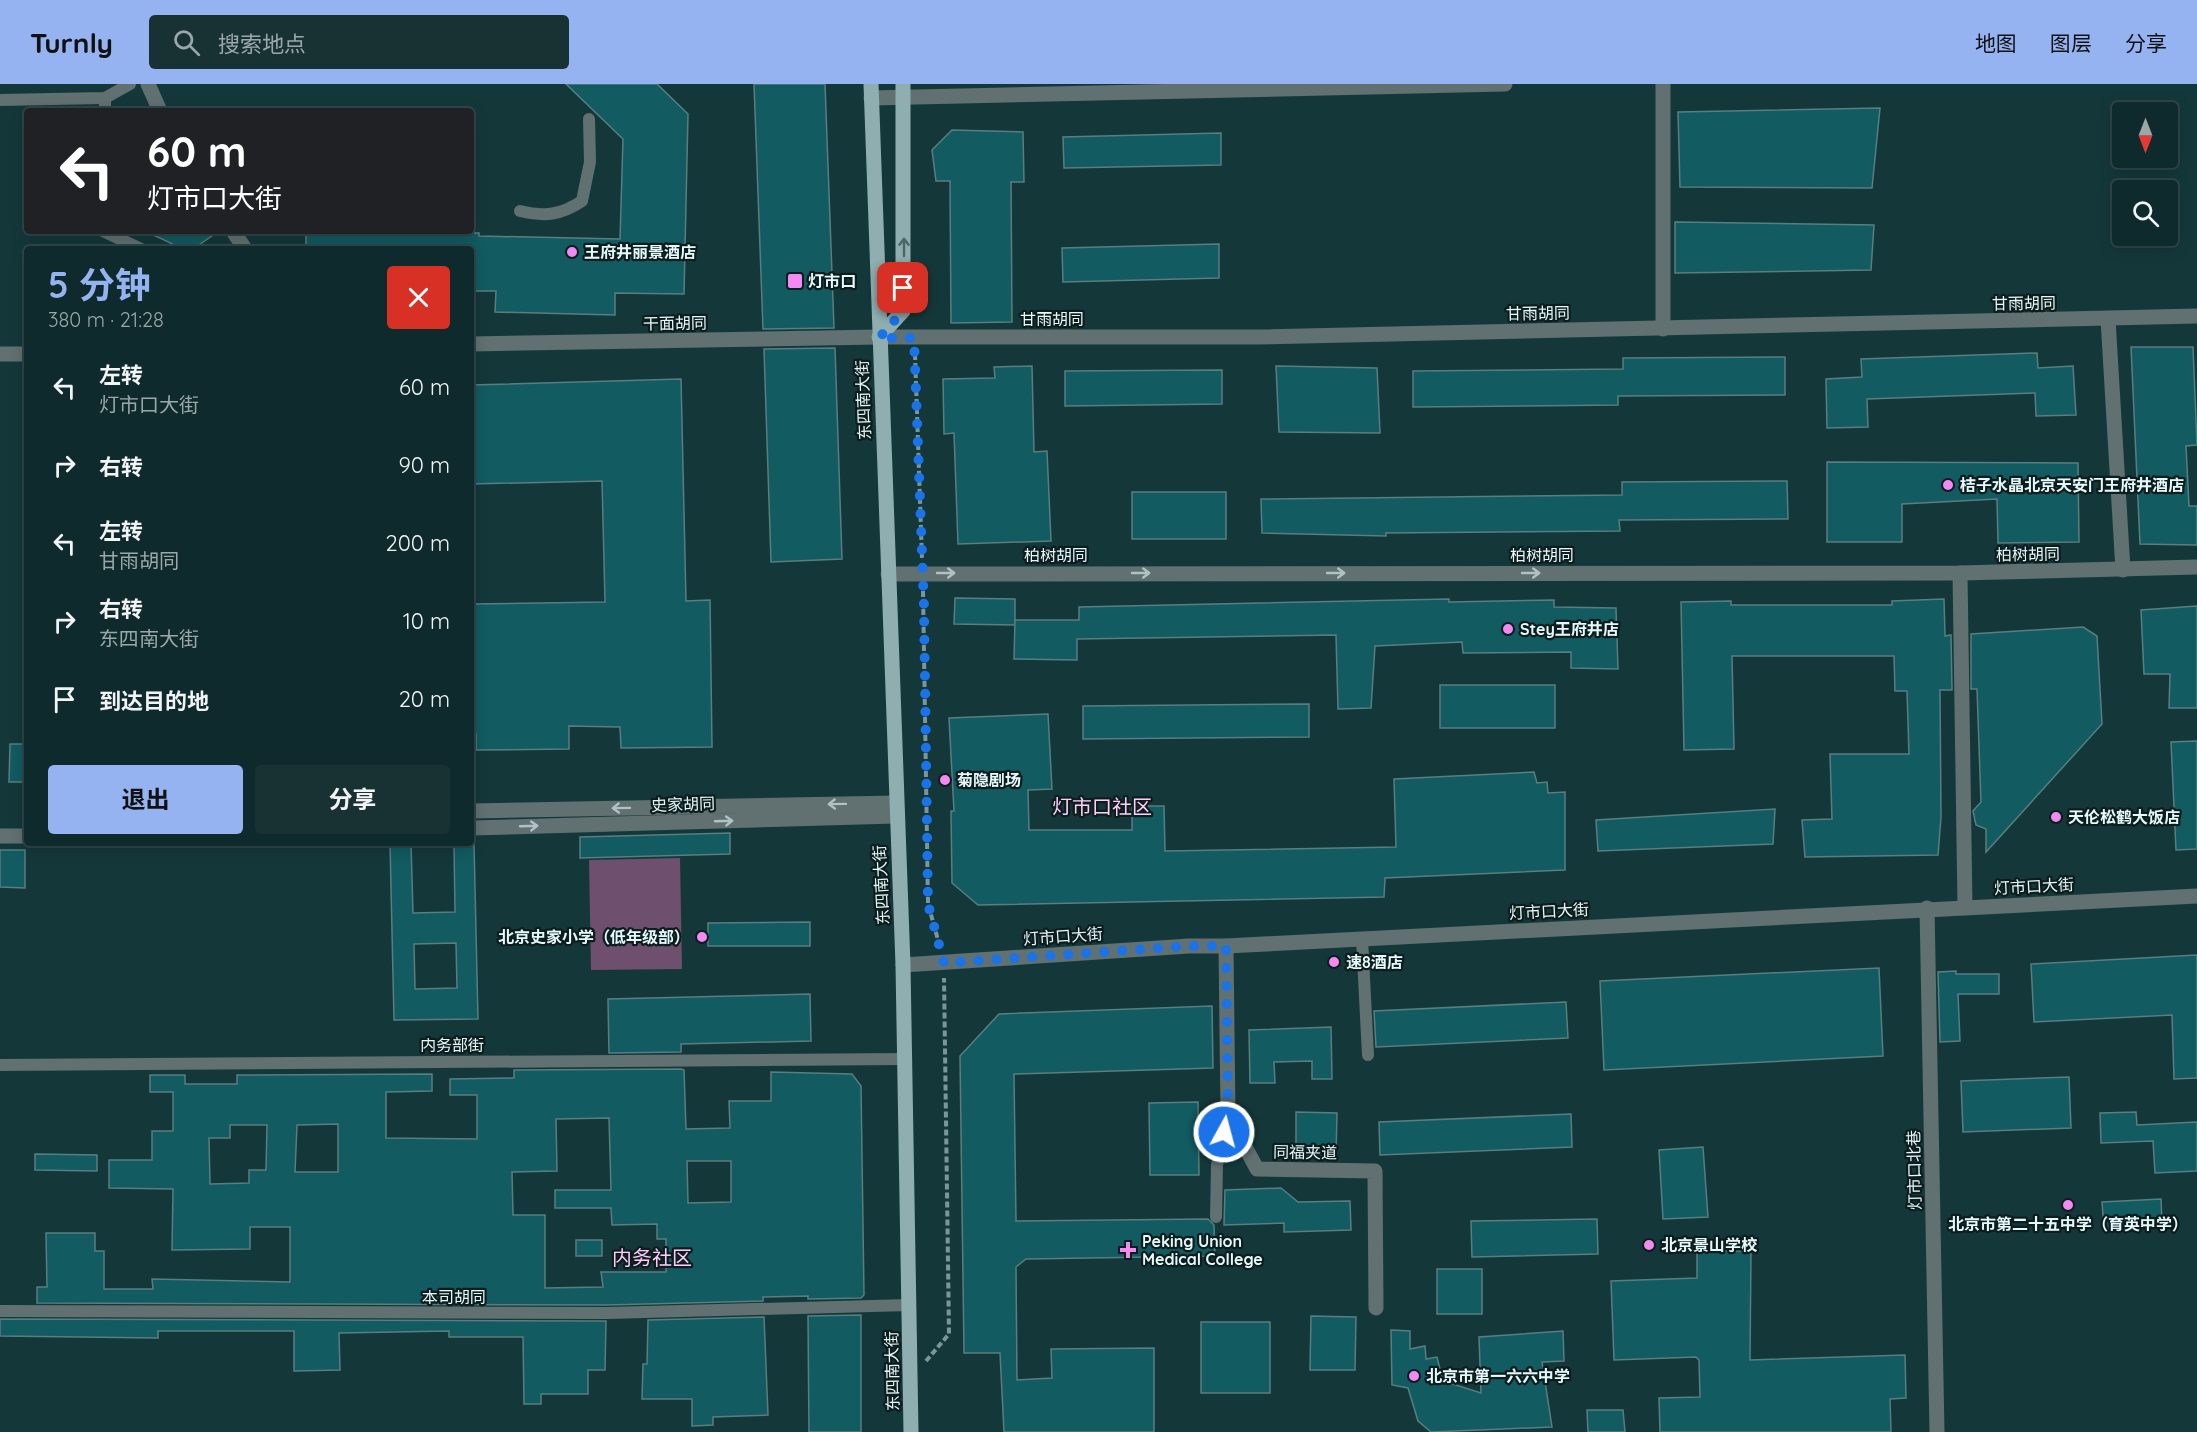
<!DOCTYPE html>
<html lang="zh">
<meta charset="utf-8">
<style>
:root{--surface:#0f2a2c;--page:#183234;--text:#f1f3f6;--muted:#9ba7a9;--line:#2f4648;--accent:#95b2f1}
body{margin:0;font-family:Quicksand,"Noto Sans SC",sans-serif;background:var(--page);color:var(--text);height:100vh;display:flex;flex-direction:column;font-size:22px;white-space:nowrap}
*{box-sizing:border-box;margin:0}
p{font-size:20px;color:var(--muted)}
.icon{flex:none;width:33px;height:33px;fill:none;stroke:currentColor;stroke-width:2;stroke-linecap:round;stroke-linejoin:round}
.map{position:relative;flex:1;overflow:hidden}
.sheet{position:absolute;left:24px;top:162px;width:450px;height:600px;display:flex;flex-direction:column;background:var(--surface);border-radius:6px;box-shadow:0 3px 15px #0003,0 0 0 2px var(--line)}
.sheet>*{flex:none}
.banner{position:absolute;left:24px;top:24px;width:450px;height:126px;border-radius:6px;box-shadow:0 3px 15px #0003,0 0 0 2px var(--line);background:#202124;color:#fff;overflow:hidden}
.needle{width:39px;rotate:180deg}
.fabs{position:absolute;left:2112px;top:18px;display:grid;gap:12px}
.fabs a{display:grid;place-items:center;width:66px;height:66px;border-radius:6px;background:var(--surface);box-shadow:0 3px 15px #0003,0 0 0 2px var(--line);font-size:30px}
.pin{position:absolute;display:grid;place-items:center;width:51px;height:51px;color:#fff;margin:-26px;border-radius:12px;box-shadow:0 3px 9px #0006}
.me{position:absolute;width:66px;margin:-33px;rotate:7deg;stroke-linejoin:round;filter:drop-shadow(0 0 4px #0008)}
.turn{display:flex;align-items:center;gap:21px;height:126px;padding:0 24px;font-size:27px}
.turn .icon{width:78px;height:78px;stroke-width:2.5}
.turn b{display:block;font-size:42px;line-height:51px}
.round{display:grid;place-items:center;flex:none;width:63px;height:63px;border-radius:6px;background:var(--page)}
.headline{display:flex;align-items:center;justify-content:space-between;height:102px;padding:0 24px}
h1{font-size:36px;font-weight:700;line-height:45px;color:var(--accent)}
.primary-button{display:flex;gap:12px;margin-top:auto;padding:12px 24px}
.primary-button a{flex:1;height:69px;border-radius:6px;background:var(--accent);color:#111;font-size:24px;font-weight:700;line-height:69px;text-align:center}
.primary-button a+a{background:var(--page);color:var(--text)}
ul{padding:0;list-style:none}
li{display:flex;align-items:center;gap:18px;height:78px;padding:0 24px}
li div{flex:1}
li b{display:block;font-size:22px}
li em{font-style:normal}
header{display:flex;align-items:center;gap:36px;box-sizing:border-box;height:84px;padding:0 30px;background:var(--accent);color:#111}
header strong{font-size:28px}
nav{display:flex;gap:33px;margin-inline-start:auto;font-size:21px}
.search{width:420px;height:54px;background:var(--page);display:flex;align-items:center;gap:15px;box-sizing:border-box;padding:0 21px;border-radius:6px;color:var(--muted);font-size:22px}
.map>svg:first-child{display:block}
.green{fill:#6e4f6d}
.building{fill:#115b61;stroke:#597e80;stroke-width:1.5;fill-rule:evenodd}
.lines{fill:none;stroke-linecap:round;stroke-linejoin:round}
.path{stroke:#7b9698;stroke-width:4;stroke-dasharray:6 3;stroke-linecap:butt}
.service{stroke:#617071;stroke-width:12}
.minor{stroke:#617071;stroke-width:15}
.tertiary{stroke:#617071;stroke-width:15}
.primary{stroke:#8eaeb0;stroke-width:15}
.oneway{stroke:#4e6566}
.oneway2{stroke:#b0c2c3}
.route{stroke:#1a73e8;stroke-width:10;stroke-dasharray:0 18}
.poi-dot{fill:#f38af1;stroke:#0d1c1d;stroke-width:2}
.labels{text-anchor:middle;dominant-baseline:central;stroke-width:4.5;stroke-linejoin:round;paint-order:stroke}
.poi-label{font-size:16px;font-weight:bold;fill:#e5f8fa;stroke:#0d1c1d;text-anchor:start}
.street-label{font-size:16px;fill:#e5f8fa;stroke:#0d1c1d}
.quarter-label{font-size:20px;fill:#fdcdfb;stroke:#0d1c1d}
</style>
<header>
<strong>Turnly</strong>
<div class="search"><svg class="icon" aria-label="search" viewBox="0 0 24 24"><circle cx="10" cy="10" r="6"/><path d="M15 15l6 6"/></svg>搜索地点</div>
<nav><a>地图</a><a>图层</a><a>分享</a></nav>
</header>
<div class="map">
<svg width="2197" height="1348" viewBox="0 0 2197 1348">
<rect width="100%" height="100%" fill="#14383a"/>
<path class="green" d="M680 774 682 885 591 886 589 776Z"/>
<g class="building">
<path d="M566 0H657L688 30 684 210 615 209V231L495 228 496 207H471V165H306V147L479 149V152L620 155 623 55Z"/>
<path d="M754 0H825L834 244 763 245Z"/>
<path d="M1880 24 1872 104 1680 103 1678 28Z"/>
<path d="M952 46 1023 48 1024 98H1011L1012 238 951 239 950 97H936L932 66Z"/>
<path d="M1221 49V81L1064 84 1063 53Z"/>
<path d="M1675 138 1874 141 1871 186 1675 189Z"/>
<path d="M145 147H219L193 165H183Z"/>
<path d="M1219 160V194L1063 198 1062 164Z"/>
<path d="M2131 263H2193L2197 361 2186 362 2189 422H2197V461L2140 460Z"/>
<path d="M835 264 842 475 771 478 764 265Z"/>
<path d="M2037 269 2038 284 2073 282 2076 331 2036 332 2035 309 1867 315 1868 343 1827 344 1826 295 1862 293 1861 275Z"/>
<path d="M1785 273V311L1618 312V321L1413 323V287L1623 285V274Z"/>
<path d="M1032 282 1034 368 1047 367 1051 457 958 460 954 349 944 350 943 295 995 294 994 283Z"/>
<path d="M1276 282 1377 284 1380 349 1279 348Z"/>
<path d="M1222 286V320L1065 322V287Z"/>
<path d="M681 295 686 517 710 516 712 663 621 664 620 643 569 642V665L476 666V650H471V520L605 518 602 397 471 400V301Z"/>
<path d="M1827 378 2078 379 2079 458 1998 459 1997 415 1902 420V458H1827Z"/>
<path d="M1787 397 1788 435 1619 436 1620 447 1386 449V452L1262 449 1261 415 1622 411V398Z"/>
<rect x="1132" y="408" width="94" height="47"/>
<path d="M955 514 1015 515V541L954 540Z"/>
<path d="M1449 515V518L1554 516V523L1616 524 1618 585 1571 584V568L1463 569 1462 558 1375 562 1371 624 1338 625 1336 551 1077 555V576L1014 575 1015 536H1079V523Z"/>
<path d="M1944 515 1945 552 1951 551 1952 606H1940L1941 733 1938 771 1805 773 1802 736 1832 735 1830 670H1909L1907 607H1895L1894 572H1732L1734 665 1684 666 1681 518 1731 517V521H1892V517Z"/>
<path d="M2197 522V624H2169L2170 590H2144L2141 526Z"/>
<path d="M2083 543 2097 552 2102 640 1986 768V745L1976 741 1973 727 1981 718 1977 605H1971V550Z"/>
<rect x="1440" y="601" width="115" height="43"/>
<path d="M1309 620V653L1083 655V622Z"/>
<path d="M1048 630 1052 705 1028 706 1029 746H1132V722H1164L1165 767 1396 763 1394 695 1534 688 1537 699 1547 698 1548 709 1565 708V786L1385 794 1384 813 978 821 952 799 951 727H954L949 634Z"/>
<path d="M2197 657V765L2176 766 2171 658Z"/>
<path d="M10 660H27V698H9Z"/>
<path d="M1775 725 1773 760 1598 767 1596 736Z"/>
<path d="M730 749V770L580 774V753Z"/>
<path d="M390 759H411L413 829 455 828 454 759H474L478 935 394 936ZM456 859 457 904 415 905 414 860Z"/>
<path d="M0 766H25V804L0 803Z"/>
<path d="M810 838V862H708V839Z"/>
<path d="M2197 871V994L2174 995 2172 931 2034 938 2031 880Z"/>
<path d="M1879 884 1883 972 1604 986 1600 897Z"/>
<path d="M1956 887V890H1999V910H1958L1960 957 1940 958 1938 888Z"/>
<path d="M810 910 811 957 681 960V968L609 969 608 915Z"/>
<path d="M1566 918 1568 954 1376 963 1374 927Z"/>
<path d="M1212 922 1213 984 1014 990 1016 1137 1208 1135 1214 1141 1215 1172 1026 1175 1016 1183 1017 1296 1052 1294 1051 1265 1154 1264V1348H1004L1000 1269H964L960 972 999 930Z"/>
<path d="M1331 943 1332 995H1312V977L1274 978 1275 999H1250L1249 946Z"/>
<path d="M681 985 684 986 686 1045 730 1044 729 1017H771V988L852 990 861 1002 864 1211 861 1214 808 1215V1212L763 1213V1217L606 1221 37 1219V1203H47L46 1149H95V1167H104V1205H153L152 1195 290 1198V1143H250V1165L172 1166 173 1105 109 1104V1076H152V1047H173V1008H150V991H185V1000H237V991L432 990V1007L386 1008V1054L477 1055V1011H450V995L514 994V986ZM609 1034 611 1106H555V1124H611L612 1141 657 1140V1155H666V1188H601L603 1203 545 1204V1131H513L512 1088 557 1087 556 1035ZM338 1040V1088H295L297 1041ZM230 1041H267L266 1086H249V1099L210 1100 209 1054H230ZM687 1077H731V1118L688 1119Z"/>
<path d="M2069 993 2071 1044 1963 1048 1961 997Z"/>
<path d="M1198 1018 1199 1091H1150L1149 1019Z"/>
<path d="M1296 1028 1337 1029 1336 1072 1296 1071Z"/>
<path d="M2136 1028 2137 1041 2197 1038V1087L2155 1089 2153 1057 2101 1059 2100 1029Z"/>
<path d="M1571 1030 1572 1063 1380 1071 1379 1038Z"/>
<path d="M1703 1063 1708 1133 1663 1135 1659 1066Z"/>
<path d="M35 1070 97 1071V1087L35 1086Z"/>
<path d="M1281 1104 1298 1118 1350 1117 1351 1146 1284 1148V1139L1224 1141 1225 1106Z"/>
<path d="M2161 1115 2162 1141 2104 1145 2102 1118Z"/>
<path d="M1597 1135 1598 1170 1472 1173 1471 1137Z"/>
<rect x="576" y="1156" width="26" height="16"/>
<path d="M1697 1167H1751L1750 1276 1905 1271 1906 1314 1890 1315 1891 1348H1660L1659 1314 1700 1313 1699 1276 1696 1273 1614 1276 1611 1197 1697 1194Z"/>
<rect x="1437" y="1185" width="45" height="45"/>
<path d="M861 1231V1348H809L808 1232Z"/>
<path d="M1311 1232 1356 1233 1355 1286H1310Z"/>
<path d="M764 1233 768 1331 713 1333V1341L692 1342V1315H642L643 1280H647L648 1236Z"/>
<path d="M0 1235 606 1237 605 1286H588V1310H541V1320H524L523 1253H449V1247L339 1249 340 1286 294 1287V1247H158V1254L0 1252Z"/>
<rect x="1201" y="1238" width="69" height="71"/>
<path d="M1391 1246 1410 1247V1265L1425 1262 1426 1275 1437 1273 1443 1297 1481 1309 1479 1253 1563 1247 1564 1277 1542 1278 1552 1343 1431 1348 1418 1337 1408 1304 1392 1301Z"/>
<path d="M1587 1326H1623L1625 1348H1588Z"/>
</g>
<g class="lines">
<g class="path">
<path d="M915 270 922 475"/>
<path d="M923 507 928 820 940 863"/>
<path d="M926 1277 949 1250 944 894"/>
</g>
<g class="service">
<path d="M0 16 105 14 130 0"/>
<path d="M105 27V14"/>
<path d="M520 127C545 133 561 131 582 117L590 78 589 35"/>
<path d="M103 147 141 165"/>
<path d="M1362 855 1368 971"/>
<path d="M0 981 904 975"/>
<path d="M1216 1133 1217 1081 1228 1031"/>
<path d="M0 1227 608 1229 909 1221"/>
</g>
<g class="minor">
<path d="M148 0 160 27"/>
<path d="M1663 0V245"/>
<path d="M871 14 1505 0"/>
<path d="M233 147 245 165"/>
<path d="M2108 235 2123 486"/>
<path d="M471 260 879 253"/>
<path d="M0 270H27"/>
<path d="M1960 489 1965 823"/>
<path d="M888 490 1960 489 2197 483"/>
<path d="M0 752H27"/>
<path d="M1927 824 1937 1348"/>
<path d="M1226 862 1228 1031 1257 1085 1375 1087 1376 1224"/>
</g>
<g class="tertiary">
<path d="M879 253H1256L2197 232"/>
<path d="M471 727 896 719"/>
<path d="M471 744 896 732"/>
<path d="M903 881 1189 862H1226L2197 812"/>
</g>
<g class="primary">
<path d="M871 0 903 881 911 1348"/>
<path d="M879 253 903 227V0"/>
</g>
</g>
<defs><path id="oneway-shaft" d="M-6 0H5M1.5-3L5.5 0L1.5 3" fill="none" stroke-width="1.6" stroke-linecap="round" stroke-linejoin="round" transform="scale(1.5)"/></defs>
<use class="oneway" href="#oneway-shaft" transform="translate(904 163) rotate(-90)"/>
<g class="oneway2">
<use href="#oneway-shaft" transform="translate(946 489)"/>
<use href="#oneway-shaft" transform="translate(1141 489)"/>
<use href="#oneway-shaft" transform="translate(1336 489)"/>
<use href="#oneway-shaft" transform="translate(1531 489)"/>
<use href="#oneway-shaft" transform="translate(837 720) rotate(179)"/>
<use href="#oneway-shaft" transform="translate(621 724) rotate(179)"/>
<use href="#oneway-shaft" transform="translate(724 737) rotate(-2)"/>
<use href="#oneway-shaft" transform="translate(529 742) rotate(-2)"/>
</g>
<g class="lines">
<path class="route" d="M903 204V227L879 254H914L924 523 928 820 944 879 1189 862H1226L1228 1031 1224 1048"/>
</g>
<g class="poi-dot">
<circle cx="572" cy="168" r="6"/>
<rect x="787" y="189" width="16" height="16" rx="3"/>
<circle cx="1948" cy="401" r="6"/>
<circle cx="1508" cy="545" r="6"/>
<circle cx="945" cy="696" r="6"/>
<circle cx="2056" cy="733" r="6"/>
<circle cx="702" cy="853" r="6"/>
<circle cx="1334" cy="878" r="6"/>
<circle cx="2068" cy="1121" r="6"/>
<circle cx="1649" cy="1161" r="6"/>
<path d="M1125 1157h6v6h6v6h-6v6h-6v-6h-6v-6h6z"/>
<circle cx="1414" cy="1292" r="6"/>
</g>
<g class="labels">
<g class="poi-label">
<text x="584" y="168">王府井丽景酒店</text>
<text x="808" y="197">灯市口</text>
<text x="1960" y="401">桔子水晶北京天安门王府井酒店</text>
<text x="1520" y="545">Stey王府井店</text>
<text x="957" y="696">菊隐剧场</text>
<text x="2068" y="733">天伦松鹤大饭店</text>
<text x="690" y="853" text-anchor="end">北京史家小学（低年级部）</text>
<text x="1346" y="878">速8酒店</text>
<text x="2068" y="1140" text-anchor="middle">北京市第二十五中学（育英中学）</text>
<text x="1142" y="1157">Peking Union<tspan x="1142" dy="18">Medical College</tspan></text>
<text x="1661" y="1161">北京景山学校</text>
<text x="1426" y="1292">北京市第一六六中学</text>
</g>
<g class="street-label">
<text transform="translate(2024 219) rotate(-1)">甘雨胡同</text>
<text transform="translate(1538 229) rotate(-1)">甘雨胡同</text>
<text x="1052" y="235">甘雨胡同</text>
<text transform="translate(675 239) rotate(-1)">干面胡同</text>
<text transform="translate(863 316) rotate(-92)">东四南大街</text>
<text transform="translate(2028 470) rotate(-1)">柏树胡同</text>
<text x="1056" y="471">柏树胡同</text>
<text x="1542" y="471">柏树胡同</text>
<text transform="translate(683 720) rotate(-2)">史家胡同</text>
<text transform="translate(881 801) rotate(-93)">东四南大街</text>
<text transform="translate(2034 802) rotate(-3)">灯市口大街</text>
<text transform="translate(1549 827) rotate(-3)">灯市口大街</text>
<text transform="translate(1063 852) rotate(-4)">灯市口大街</text>
<text x="452" y="961">内务部街</text>
<text transform="translate(1305 1068) rotate(1)">同福夹道</text>
<text transform="translate(1914 1086) rotate(-91)">灯市口北巷</text>
<text x="454" y="1213">本司胡同</text>
<text transform="translate(892 1287) rotate(-91)">东四南大街</text>
</g>
<g class="quarter-label">
<text x="1102" y="722">灯市口社区</text>
<text x="652" y="1173">内务社区</text>
</g>
</g>
</svg>
<div class="fabs">
<a><svg class="needle" viewBox="-14 -14 28 28"><path d="M0-13l5 13h-10z" fill="#e53935"/><path d="M0 13l5-13h-10z" fill="#9ba7a9"/></svg></a>
<a><svg class="icon" aria-label="search" viewBox="0 0 24 24"><circle cx="10" cy="10" r="6"/><path d="M15 15l6 6"/></svg></a>
</div>
<div class="pin" style="left:903px;top:204px;background:#d93025"><svg class="icon" aria-label="arrive" viewBox="0 0 24 24"><path d="M6 21V4h12l-3 4 3 4H6"/></svg></div>
<svg class="me" style="left:1224px;top:1048px" viewBox="-20 -20 40 40"><circle r="17" fill="#1a73e8" stroke="#fff" stroke-width="3"/><path d="M0-11L8 9 0 5-8 9z" fill="#fff"/></svg>
<div class="banner">
<div class="turn"><svg class="icon" aria-label="left" viewBox="0 0 24 24"><path d="M17 20v-9H6M10 6l-5 5 5 5"/></svg><div><b>60 m</b>灯市口大街</div></div>
</div>
<section class="sheet">
<div class="headline"><div><h1>5 分钟</h1><p>380 m · 21:28</p></div><a class="round" style="background:#d93025;color:#fff"><svg class="icon" aria-label="close" viewBox="0 0 24 24"><path d="M6 6l12 12M18 6L6 18"/></svg></a></div>
<ul>
<li><svg class="icon" aria-label="left" viewBox="0 0 24 24"><path d="M17 20v-9H6M10 6l-5 5 5 5"/></svg><div><b>左转</b><p>灯市口大街</p></div><em>60 m</em></li>
<li><svg class="icon" aria-label="right" viewBox="0 0 24 24"><path d="M7 20v-9h11M14 6l5 5-5 5"/></svg><div><b>右转</b></div><em>90 m</em></li>
<li><svg class="icon" aria-label="left" viewBox="0 0 24 24"><path d="M17 20v-9H6M10 6l-5 5 5 5"/></svg><div><b>左转</b><p>甘雨胡同</p></div><em>200 m</em></li>
<li><svg class="icon" aria-label="right" viewBox="0 0 24 24"><path d="M7 20v-9h11M14 6l5 5-5 5"/></svg><div><b>右转</b><p>东四南大街</p></div><em>10 m</em></li>
<li><svg class="icon" aria-label="arrive" viewBox="0 0 24 24"><path d="M6 21V4h12l-3 4 3 4H6"/></svg><div><b>到达目的地</b></div><em>20 m</em></li>
</ul>
<div class="primary-button"><a>退出</a><a>分享</a></div>
</section>
</div>
